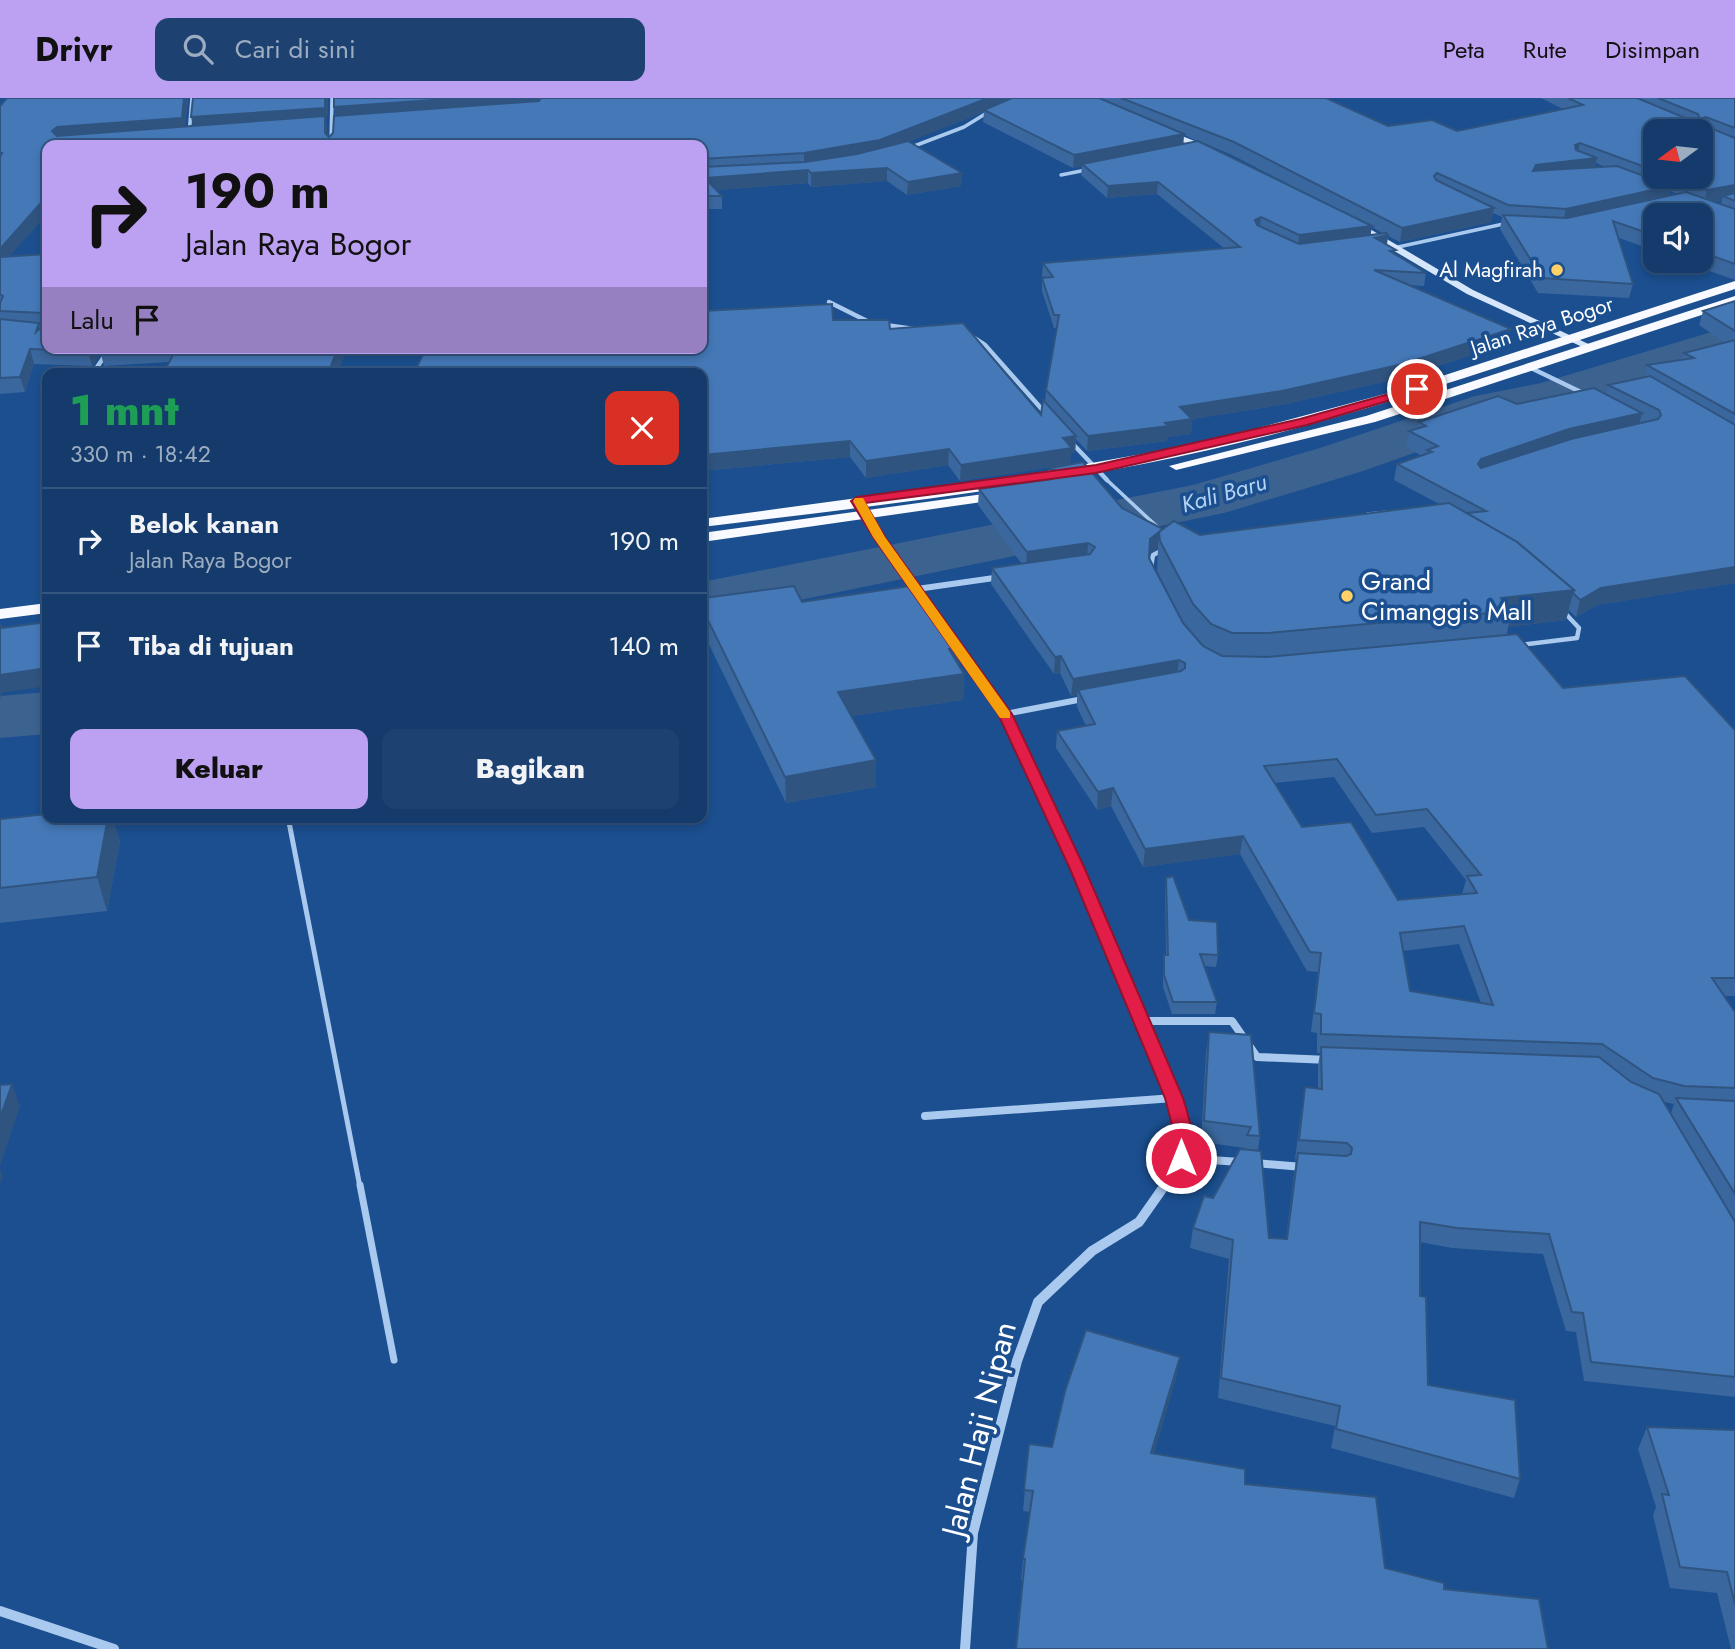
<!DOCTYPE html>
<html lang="id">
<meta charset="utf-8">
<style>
:root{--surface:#143b6b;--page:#1d4271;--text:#f1f3f6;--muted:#9dadc1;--line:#33557e;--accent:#bca0f2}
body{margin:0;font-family:Jost,sans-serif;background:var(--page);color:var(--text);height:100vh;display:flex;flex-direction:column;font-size:26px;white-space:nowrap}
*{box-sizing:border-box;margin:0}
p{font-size:23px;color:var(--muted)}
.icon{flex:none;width:38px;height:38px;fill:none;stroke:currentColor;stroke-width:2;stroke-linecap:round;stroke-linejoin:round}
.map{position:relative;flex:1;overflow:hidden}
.details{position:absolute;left:42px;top:270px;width:665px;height:455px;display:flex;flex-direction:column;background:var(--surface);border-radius:14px;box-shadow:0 4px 10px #0003,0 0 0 2px var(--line)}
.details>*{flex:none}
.guide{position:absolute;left:42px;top:42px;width:665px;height:214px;border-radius:14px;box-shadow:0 4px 10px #0003,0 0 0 2px var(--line);background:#bca0f2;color:#111;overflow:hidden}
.needle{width:46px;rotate:255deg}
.controls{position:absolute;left:1643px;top:21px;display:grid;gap:14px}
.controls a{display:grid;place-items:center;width:70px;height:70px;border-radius:14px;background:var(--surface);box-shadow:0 4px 10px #0003,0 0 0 2px var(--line);font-size:35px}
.pin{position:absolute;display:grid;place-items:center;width:60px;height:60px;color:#fff;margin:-30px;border:4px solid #fff;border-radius:50%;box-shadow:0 2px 7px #0007}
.me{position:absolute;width:77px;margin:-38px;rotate:0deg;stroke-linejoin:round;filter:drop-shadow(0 0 5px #0008)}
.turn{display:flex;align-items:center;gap:24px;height:147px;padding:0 28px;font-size:32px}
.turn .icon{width:91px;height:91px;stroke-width:2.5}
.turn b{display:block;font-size:49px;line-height:60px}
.then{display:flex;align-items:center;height:66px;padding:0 28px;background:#0003;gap:14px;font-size:26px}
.round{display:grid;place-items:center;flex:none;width:74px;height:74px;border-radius:14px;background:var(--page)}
.summary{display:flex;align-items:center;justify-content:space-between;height:119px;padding:0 28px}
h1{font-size:42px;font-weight:800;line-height:52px;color:#1e9e55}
.cta{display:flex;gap:14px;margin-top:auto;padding:14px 28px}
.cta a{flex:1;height:80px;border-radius:14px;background:var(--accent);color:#111;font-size:28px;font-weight:800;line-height:80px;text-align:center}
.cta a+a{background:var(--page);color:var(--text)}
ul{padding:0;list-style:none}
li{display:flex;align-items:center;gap:21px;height:105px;padding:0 28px;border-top:2px solid var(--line)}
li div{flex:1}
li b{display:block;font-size:26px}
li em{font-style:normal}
header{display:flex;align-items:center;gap:42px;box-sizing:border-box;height:98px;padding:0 35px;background:var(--accent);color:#111}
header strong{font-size:33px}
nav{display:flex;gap:38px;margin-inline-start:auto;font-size:24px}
.search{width:490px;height:63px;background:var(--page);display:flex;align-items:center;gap:18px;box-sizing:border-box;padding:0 24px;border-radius:14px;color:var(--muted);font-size:26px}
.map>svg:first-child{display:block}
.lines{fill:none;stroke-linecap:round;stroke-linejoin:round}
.river{fill:#3c6290;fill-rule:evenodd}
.service-far3{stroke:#a9c9ee;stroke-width:3.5}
.service-far2{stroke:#a9c9ee;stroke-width:4.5}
.service-far1{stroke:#a9c9ee;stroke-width:5}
.service{stroke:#a9c9ee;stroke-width:7}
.minor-far4{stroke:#a9c9ee;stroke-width:3.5}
.minor-far3{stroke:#a9c9ee;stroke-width:4.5}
.minor-far2{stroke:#a9c9ee;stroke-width:6}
.minor-far1{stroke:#a9c9ee;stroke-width:8}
.minor{stroke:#a9c9ee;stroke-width:10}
.secondary{fill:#d6e6fa;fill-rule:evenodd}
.trunk{fill:#f8faff;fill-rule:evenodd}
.wall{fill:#3a679d;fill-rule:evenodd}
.shaded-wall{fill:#305480}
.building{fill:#4478b7;stroke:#305480;stroke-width:2;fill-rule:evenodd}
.route{fill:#e11d48;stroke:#92132f;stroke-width:2}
.slow{fill:#f59e0b}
.poi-dot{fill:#ffd166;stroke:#1b4f8f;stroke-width:2.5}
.labels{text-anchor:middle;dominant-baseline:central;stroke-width:7;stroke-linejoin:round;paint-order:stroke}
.far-poi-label{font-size:21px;fill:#fff;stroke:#1b4f8f;text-anchor:end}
.far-street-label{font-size:21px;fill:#fff;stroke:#1b4f8f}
.far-water-label{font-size:23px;font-style:italic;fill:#b5d3f5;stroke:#1b4f8f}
.poi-label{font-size:26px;fill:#fff;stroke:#1b4f8f;text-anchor:start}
.near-street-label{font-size:32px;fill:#fff;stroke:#1b4f8f}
</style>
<header>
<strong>Drivr</strong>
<div class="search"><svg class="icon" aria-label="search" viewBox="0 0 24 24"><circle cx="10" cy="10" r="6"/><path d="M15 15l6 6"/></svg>Cari di sini</div>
<nav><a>Peta</a><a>Rute</a><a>Disimpan</a></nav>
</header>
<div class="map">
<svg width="1735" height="1551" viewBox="0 0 1735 1551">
<rect width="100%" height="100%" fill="#1b4f8f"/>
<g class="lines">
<g class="river">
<path d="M1735 227V259L1566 311 1505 323 1360 374 1224 415 702 522V484L1193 387 1320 350 1475 298 1541 285Z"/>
<path d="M47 594V636L0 640V598Z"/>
</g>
<g class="service-far3">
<path d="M1107 382 1152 424"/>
<path d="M1368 416 1389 414"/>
</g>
<g class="service-far2">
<path d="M1150 423 1158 430"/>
<path d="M1151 469 1153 457 1161 453"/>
<path d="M1519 547 1577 540 1579 530 1564 514"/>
</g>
<path class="service-far1" d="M288 719 360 1089"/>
<path class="service" d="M360 1087 394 1262"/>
<g class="minor-far4">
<path d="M189 37 192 0"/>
<path d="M331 47 332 0"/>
<path d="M909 50 964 29 990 13"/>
<path d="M1061 77 1091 71"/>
<path d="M1398 149 1508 125"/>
</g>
<g class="minor-far3">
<path d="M829 204 871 225 914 231"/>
<path d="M971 238 985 247 1047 317"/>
<path d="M1531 270 1587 297"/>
<path d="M93 275 110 250"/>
<path d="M1071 344 1107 382"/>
<path d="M857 403 870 424"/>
</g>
<g class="minor-far2">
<path d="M869 423 932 513"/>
<path d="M917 491 1001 479"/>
<path d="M955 546 1005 616 1053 719"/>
<path d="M1005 616 1083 601"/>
</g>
<g class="minor-far1">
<path d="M1052 718 1174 1000C1186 1042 1186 1051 1164 1089"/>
<path d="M1141 923H1232L1257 959 1329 962"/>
<path d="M925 1018 1174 1000"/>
<path d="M1181 1060 1240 1064"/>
<path d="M1255 1065 1303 1069"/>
</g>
<g class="minor">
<path d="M0 1513 114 1551"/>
<path d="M965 1551 973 1435 1017 1263 1038 1204 1092 1153 1139 1124 1165 1087"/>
</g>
<g class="secondary">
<path d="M1167 32 1212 50 1213 52 1206 54 1164 36Z"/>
<path d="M1352 124H1358L1473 192 1597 250 1589 252 1467 196 1352 128Z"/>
</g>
<g class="trunk">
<path d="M1735 183V191C1581 240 1428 296 1271 337 1085 385 892 406 702 429V421L1013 379 1198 346 1396 293Z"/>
<path d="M1735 198V206L1375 324 1176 372 1169 368 1366 318Z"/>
<path d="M1005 393 1012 397 1010 400 702 444V435Z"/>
<path d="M47 505V515L0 521V511Z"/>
</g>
</g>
<g class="wall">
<path d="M188 0 185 28H193V0H328L327 22H326L327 37 329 39 333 35 335 18 334 0H1326L1388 28 1457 33 1563 11 1541 0H1735V182L1681 163H1701V117H1656V153L1619 140 1633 186 1629 200 1538 195 1500 131 1502 119 1493 115 1491 124 1400 144 1388 138 1387 147 1395 156 1426 175 1424 188 1409 187 1508 245 1401 280 1281 307 1192 321 1191 336 1168 339 1167 343 1087 353 1076 341 1075 354 1071 355 1070 366 960 383 948 367 866 380 850 359 702 373V250L833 222 890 231 1041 317 1045 304 1046 292 1057 230H1054L1042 193V180H1044L1042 178 1043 165 1225 151 1157 96 1107 100 1081 77 1082 68 1073 70 983 24 984 14 909 43 962 75 961 88 907 97 887 83 811 89 808 85 717 92 722 98V111H702V47H47V116L9 158 47 156V250H347L337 275H163L169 264 104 268 101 256 92 268 34 266 25 294 0 296V8ZM1656 33 1701 79H1656ZM1184 37 1197 43 1183 46ZM1204 45 1232 57 1328 107ZM1596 65 1605 69H1595ZM1670 93 1677 96 1669 97ZM1722 102 1721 106 1714 104ZM1372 129 1384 136 1370 137Z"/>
<path d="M1735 203V485L1597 507 1576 519 1569 512 1566 522 1508 529 1507 537 1563 590 1735 632V898H1724L1735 914V1299L1584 1283 1576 1234 1566 1233 1543 1156 1452 1150 1420 1144V1198L1428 1287 1520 1381 1514 1400 1331 1350 1335 1328 1218 1300 1229 1161 1190 1150 1193 1130 1245 1050 1201 1044 1206 954 1209 934 1260 1038 1258 1052 1269 1140 1286 1141 1296 1061H1295L1302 1008 1305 989 1318 990V968L1320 955H1317V935L1311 934 1318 874 1307 873 1240 756 1143 769 1111 708 1097 712 1056 650 1057 633 1086 628 1077 609V597L1071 598 1060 575 1054 576 991 486 992 470 1022 466 978 407 979 391 1051 381V370L1163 431 1200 437 1439 406 1394 382 1397 366 1422 358 1406 349 1409 333 1418 330 1419 324 1517 306 1606 296 1608 287 1645 279 1647 267 1682 262 1684 255 1725 245 1699 227 1703 213ZM1158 450 1157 473 1184 526 1149 460V457ZM1334 679 1372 735 1424 729 1466 782 1462 796 1398 802 1302 729 1274 685ZM1459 846 1481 905 1410 893 1403 853ZM1664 1004 1674 1006 1671 1015Z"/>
<path d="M704 500 802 504 923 507 960 550 959 569 964 576 963 602 851 618 876 662V689L786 705 702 532V504L704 503Z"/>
<path d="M0 721 120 743 107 813 0 825Z"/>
<path d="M1166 780 1189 822 1218 857 1216 869 1204 868 1217 904 1215 916H1172L1163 889V869L1164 857H1166L1165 791Z"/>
<path d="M1180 1259 1176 1280 1154 1355 1023 1482H1021L1023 1461 1030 1414 1023 1413 1029 1346 1052 1349Z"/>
<path d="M1647 1329 1735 1332V1551H1731L1717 1495 1670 1490 1653 1417 1656 1409 1638 1351Z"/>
</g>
<g class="shaded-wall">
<path d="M184 0H188L185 32 60 42 52 33 57 29Z"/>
<path d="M328 0 327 22H326L327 31V47L194 32 191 19Z"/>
<path d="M461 0H539L540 7 336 21 334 9Z"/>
<path d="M988 0H1019L984 12V14L880 55 804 68V55Z"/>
<path d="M1706 19 1703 32 1697 33 1700 21Z"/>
<path d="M1184 36 1183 48 1082 66V68L1073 70 1074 57Z"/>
<path d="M1580 45 1577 58 1575 47Z"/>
<path d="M1597 60 1594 74 1533 73 1536 67Z"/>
<path d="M887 70V83L811 89V75Z"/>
<path d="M808 72V85L706 93 705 80Z"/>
<path d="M962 75 961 88 907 97 908 84Z"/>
<path d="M1158 84 1157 96 1107 100 1108 88Z"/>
<path d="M1735 87V97L1723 98 1722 102 1704 105 1707 92Z"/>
<path d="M1671 88 1668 101 1563 125 1566 111Z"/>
<path d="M47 98V116L0 169V151Z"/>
<path d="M1494 110 1491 124 1400 144 1402 130Z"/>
<path d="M1261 119 1259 132 1255 122Z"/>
<path d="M1372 128 1370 141 1298 150 1299 137Z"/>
<path d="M1388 137 1386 149 1375 140Z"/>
<path d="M47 203V230L43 215Z"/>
<path d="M1511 231 1508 245 1401 280 1281 307 1179 323 1180 309Z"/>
<path d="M90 250H106L100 252 101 256 92 268 88 253Z"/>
<path d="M338 250H347L337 275H328Z"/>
<path d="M30 251 34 266 25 294 20 279Z"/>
<path d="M1642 315 1638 330 1474 382 1478 366 1481 361 1569 331Z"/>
<path d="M1192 321 1191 336 1168 339 1167 343 1087 353 1088 338 1165 325Z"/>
<path d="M1076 338 1075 354 1071 355 1070 366 960 383 961 367 1063 340Z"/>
<path d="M850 343V359L702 373V357Z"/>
<path d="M949 351 948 367 866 380V363Z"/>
<path d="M1159 434 1158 450 1149 457 1150 441Z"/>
<path d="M1088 445 1087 461 1026 470 1027 454Z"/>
<path d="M1735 469V485L1597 507 1576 519 1580 502 1601 490Z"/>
<path d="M1574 492 1566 522 1508 529 1512 513 1501 500Z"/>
<path d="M960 550 959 575 949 551Z"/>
<path d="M1061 558 1060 575 1054 576 1055 559Z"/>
<path d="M1179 562 1177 579 1078 592 1077 597 1071 598 1073 581Z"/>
<path d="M47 570V588L2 595 0 601V577Z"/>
<path d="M964 576 963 602 838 620V594Z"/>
<path d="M876 662V689L786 705 785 679Z"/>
<path d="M1113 690 1111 708 1097 712 1098 694Z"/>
<path d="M108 719H113L120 743 107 813 97 779Z"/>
<path d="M1243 738 1240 756 1143 769 1145 751Z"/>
<path d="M12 986 20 1008 0 1068V1020Z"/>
<path d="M0 1071 3 1079 0 1086Z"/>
<path d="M1180 1259 1176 1280 1148 1376 1151 1355Z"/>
</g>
<g class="building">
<path d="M7 0H184L182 20 57 29 52 33 57 38 325 18V35L329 39 333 35 334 18 539 3 541 0H988L880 42 804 55 702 61V47H47V98L0 151V59L2 55H0V8Z"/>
<path d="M193 0H325V10L191 19Z"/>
<path d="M334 0H461L334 9Z"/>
<path d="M1012 0H1099L1184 36 1074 57 984 12Z"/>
<path d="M1121 0H1326L1388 28 1432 22 1457 33 1583 7 1568 0H1637L1695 24 1700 23 1703 27 1735 40V87L1707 92 1671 79H1701V33H1656V73L1580 45 1575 47 1576 52 1597 60 1536 67 1533 73 1617 68 1671 88 1566 111 1508 107 1437 75 1434 78 1436 82 1494 110 1402 130 1234 44Z"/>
<path d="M1658 0H1735V30L1706 19 1700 21 1698 16Z"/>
<path d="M908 43 962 75 908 84 887 70 811 75 808 72 705 80 722 98H702V69L805 64 857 56Z"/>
<path d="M1198 43 1372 128 1299 137 1261 119 1255 122 1257 127 1299 146 1386 135 1388 137 1375 140 1396 152 1390 153 1426 175 1374 172 1511 231 1403 266 1282 293 1180 309 1192 321 1165 325 1169 328 1088 338 1046 292 1059 217H1054L1042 180 1053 179 1043 165 1240 149 1158 84 1108 88 1082 66Z"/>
<path d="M1686 94 1735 111V166L1701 154V117H1656V138L1613 123 1633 186 1542 180 1503 117 1567 120Z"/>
<path d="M1735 95V103L1723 98Z"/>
<path d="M47 156V203L43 215 0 213V205L3 198 0 196V159Z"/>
<path d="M1735 203V233L1703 213Z"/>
<path d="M832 206 833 222H889L890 231 963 225 1041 317 1043 302 1076 338 1063 340 1072 350 961 367 949 351 866 363 850 343 702 357V275H414L426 250H702V213Z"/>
<path d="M0 221 39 225 36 234 47 224V250H90L88 253 30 251 20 279 0 280Z"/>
<path d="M1735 242V316L1647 267 1694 260 1684 255Z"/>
<path d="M101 250H139L100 252Z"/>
<path d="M177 250H338L328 275H163Z"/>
<path d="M1650 278 1735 327V469L1601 490 1580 502 1573 495 1574 492 1517 444 1467 415 1486 413 1397 366 1432 354 1427 352 1438 348 1409 333 1426 328 1419 324 1498 298 1517 306 1594 290 1642 315 1569 331 1481 361 1478 366 1481 370 1571 341 1658 321 1661 317 1659 312 1608 287Z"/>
<path d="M1083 364 1122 410 1163 431 1150 441 1149 460 1183 525 1203 548 1222 558 1267 559 1517 536 1563 590 1685 578 1735 632V880H1712L1735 914V990L1684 988 1653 980 1602 946 1321 936V916L1314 915 1321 855 1310 854 1243 738 1145 751 1113 690 1098 694 1057 633 1095 626 1078 592 1181 573 1185 570V565L1179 562 1073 581 1061 558 1055 559 992 470 1090 456 1095 449 1088 445 1027 454 979 391 1052 381 1055 372 1051 370ZM1337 661 1376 717 1427 711 1481 777 1467 778 1477 795 1398 802 1351 724 1302 729 1264 668ZM1464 828 1493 907 1410 893 1400 835Z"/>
<path d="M1449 405 1517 444 1574 492 1501 500 1512 513 1268 535H1232L1211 526 1193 506 1160 443 1159 434 1174 423 1200 437Z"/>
<path d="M794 488 802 504 910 488 923 507 932 505 960 550 949 551 964 576 838 594 876 662 785 679 702 510V504L705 503 704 500Z"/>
<path d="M47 524V570L0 577V527H1L2 530Z"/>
<path d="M47 716V719H108L97 779 0 790V721Z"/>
<path d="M1173 778 1189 822 1217 824 1218 857 1200 856 1217 904H1173L1164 877V857H1168L1166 780Z"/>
<path d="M1209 934 1251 937 1260 1038 1247 1037 1251 1029 1204 1023Z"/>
<path d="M1321 949 1599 959 1631 984 1659 996 1735 1124V1279L1591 1264 1583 1215 1572 1214 1549 1136 1457 1130 1420 1124V1198L1426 1199 1428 1287 1515 1302 1520 1381 1336 1331 1340 1308 1221 1280 1233 1142 1193 1130 1204 1098 1213 1100 1240 1051 1261 1053 1269 1140 1287 1141 1298 1055 1346 1058 1351 1056 1352 1050 1347 1045 1299 1042 1305 989 1322 991Z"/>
<path d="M12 986 0 1020V987Z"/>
<path d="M1676 1000 1735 1003V1096Z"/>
<path d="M1086 1232 1180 1259 1151 1355 1245 1371V1386L1376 1399 1385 1470 1444 1485V1491L1539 1501 1548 1551H1016L1025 1461H1023L1033 1393 1024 1392 1029 1346 1052 1349 1065 1293Z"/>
<path d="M1647 1329 1735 1332V1506L1727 1474 1680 1469 1662 1396 1669 1397Z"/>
</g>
<path class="route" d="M1417 288 1421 289V293L1307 327 1096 375 865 405 885 439 1012 616 1085 771 1183 1000C1189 1020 1198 1045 1188 1065H1174L1172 1060 1173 1031 1165 1000 1070 771 998 616 873 439 851 403 857 399 1096 367 1300 321Z"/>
<path class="slow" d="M855 400H863L885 439 1010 614V620H1000L873 439 853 403Z"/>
<g class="poi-dot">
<circle cx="1557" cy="172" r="7"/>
<circle cx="1347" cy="498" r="7"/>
</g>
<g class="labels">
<g class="far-poi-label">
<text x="1543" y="172">Al Magfirah</text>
</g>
<g class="far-street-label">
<text transform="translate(1542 228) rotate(-18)">Jalan Raya Bogor</text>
</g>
<g class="far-water-label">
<text transform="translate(1224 395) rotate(-16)">Kali Baru</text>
</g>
<g class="poi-label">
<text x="1361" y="483">Grand<tspan x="1361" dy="30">Cimanggis Mall</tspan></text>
</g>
<g class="near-street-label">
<text transform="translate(979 1331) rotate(-76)">Jalan Haji Nipan</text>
</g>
</g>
</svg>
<div class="controls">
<a><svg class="needle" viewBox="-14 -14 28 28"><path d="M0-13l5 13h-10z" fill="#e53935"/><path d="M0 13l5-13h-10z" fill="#9dadc1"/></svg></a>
<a><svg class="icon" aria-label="sound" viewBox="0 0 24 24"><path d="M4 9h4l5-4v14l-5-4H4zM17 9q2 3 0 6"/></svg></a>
</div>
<div class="pin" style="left:1417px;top:291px;background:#d93025"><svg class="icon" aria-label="arrive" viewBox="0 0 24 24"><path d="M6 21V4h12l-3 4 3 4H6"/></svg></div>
<svg class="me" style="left:1181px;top:1060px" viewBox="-20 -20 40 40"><circle r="17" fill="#e11d48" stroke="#fff" stroke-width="3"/><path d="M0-11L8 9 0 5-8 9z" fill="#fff"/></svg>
<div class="guide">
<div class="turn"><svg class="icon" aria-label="right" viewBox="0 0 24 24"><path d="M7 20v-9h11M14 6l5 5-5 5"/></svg><div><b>190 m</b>Jalan Raya Bogor</div></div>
<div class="then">Lalu<svg class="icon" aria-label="arrive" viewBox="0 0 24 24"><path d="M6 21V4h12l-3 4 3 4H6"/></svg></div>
</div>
<section class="details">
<div class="summary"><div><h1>1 mnt</h1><p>330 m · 18:42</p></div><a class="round" style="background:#d93025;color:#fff"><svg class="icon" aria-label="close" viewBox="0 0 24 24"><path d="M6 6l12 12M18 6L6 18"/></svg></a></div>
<ul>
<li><svg class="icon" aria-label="right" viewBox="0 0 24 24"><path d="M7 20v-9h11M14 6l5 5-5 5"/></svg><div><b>Belok kanan</b><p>Jalan Raya Bogor</p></div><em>190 m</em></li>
<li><svg class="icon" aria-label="arrive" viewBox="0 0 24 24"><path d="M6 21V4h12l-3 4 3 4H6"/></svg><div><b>Tiba di tujuan</b></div><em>140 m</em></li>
</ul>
<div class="cta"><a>Keluar</a><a>Bagikan</a></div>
</section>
</div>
